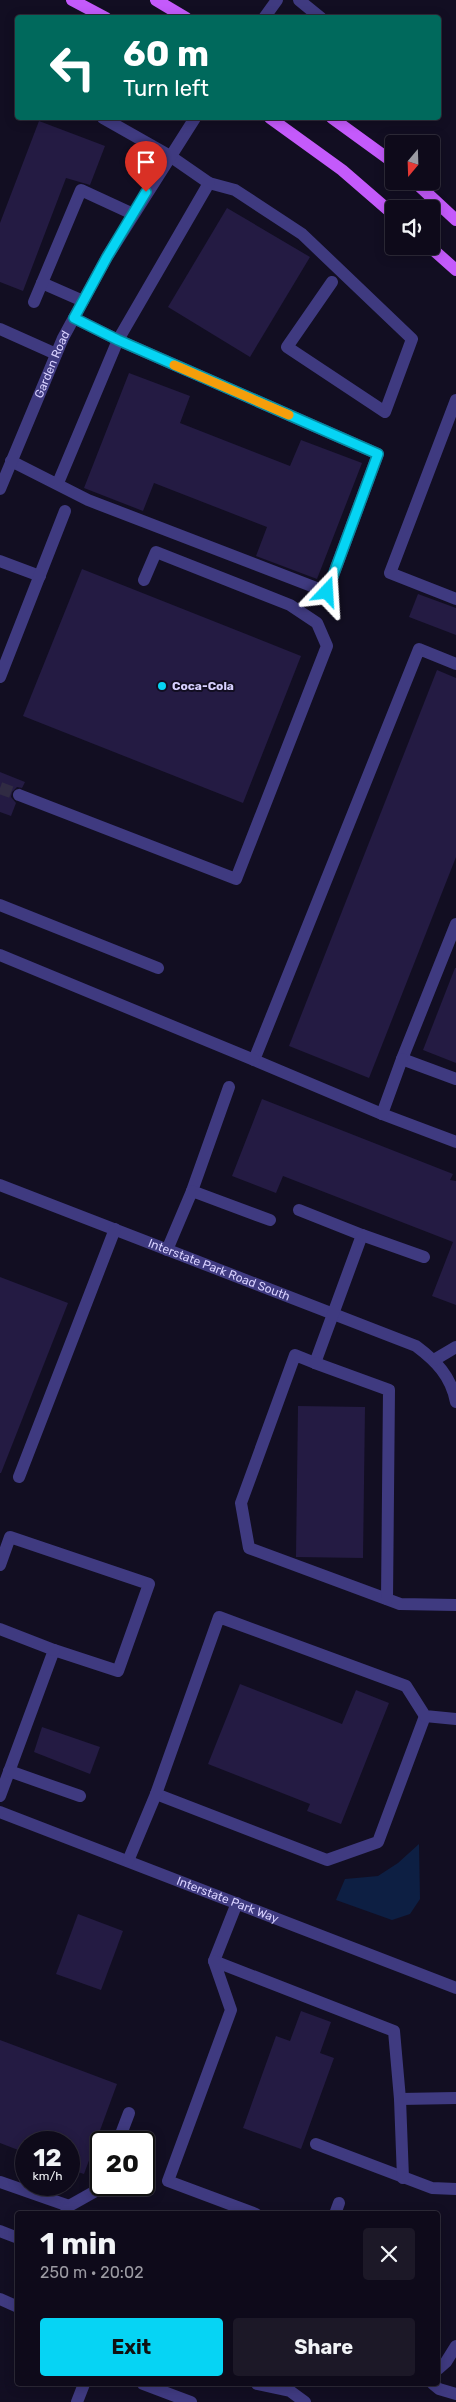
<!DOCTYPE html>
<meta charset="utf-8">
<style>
:root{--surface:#0e0a1a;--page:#1c1827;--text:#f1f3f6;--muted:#9b9aa2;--line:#2e2b39;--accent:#06d4f4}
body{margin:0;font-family:Rubik,sans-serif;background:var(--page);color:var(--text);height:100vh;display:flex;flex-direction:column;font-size:19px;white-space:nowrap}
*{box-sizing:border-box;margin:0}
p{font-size:16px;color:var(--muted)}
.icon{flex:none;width:28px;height:28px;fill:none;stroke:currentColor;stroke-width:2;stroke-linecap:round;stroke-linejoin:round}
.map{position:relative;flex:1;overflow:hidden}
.panel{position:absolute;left:15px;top:2211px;width:425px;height:175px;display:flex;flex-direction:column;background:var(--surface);border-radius:5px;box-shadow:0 2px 12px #0003,0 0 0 1px var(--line)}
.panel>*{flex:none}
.guide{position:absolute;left:15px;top:15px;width:426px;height:105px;border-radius:5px;box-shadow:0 2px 12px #0003,0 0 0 1px var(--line);background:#00695c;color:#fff;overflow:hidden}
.needle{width:32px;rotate:199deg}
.tools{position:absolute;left:385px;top:135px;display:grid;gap:10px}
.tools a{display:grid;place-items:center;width:55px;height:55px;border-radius:5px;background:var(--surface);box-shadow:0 2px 12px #0003,0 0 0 1px var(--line);font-size:25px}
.speed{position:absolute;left:15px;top:2131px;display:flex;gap:10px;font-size:25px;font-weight:700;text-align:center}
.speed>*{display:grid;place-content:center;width:65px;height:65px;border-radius:50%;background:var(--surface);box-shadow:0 2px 12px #0003,0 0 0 1px var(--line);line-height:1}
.speed small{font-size:12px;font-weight:400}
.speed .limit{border:2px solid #111;border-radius:8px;background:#fff;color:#111}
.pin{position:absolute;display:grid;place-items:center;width:42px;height:42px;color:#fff;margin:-51px -21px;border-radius:50% 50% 50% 0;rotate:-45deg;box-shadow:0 0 5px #0007}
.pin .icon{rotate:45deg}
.me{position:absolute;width:55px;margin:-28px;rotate:20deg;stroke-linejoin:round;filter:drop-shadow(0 0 4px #0008)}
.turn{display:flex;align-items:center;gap:18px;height:105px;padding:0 25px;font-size:22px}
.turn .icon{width:65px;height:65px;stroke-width:2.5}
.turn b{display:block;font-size:35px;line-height:42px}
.round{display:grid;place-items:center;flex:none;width:52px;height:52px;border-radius:5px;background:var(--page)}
.head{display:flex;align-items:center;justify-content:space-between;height:85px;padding:0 25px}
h1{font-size:30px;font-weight:700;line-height:38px}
.cta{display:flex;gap:10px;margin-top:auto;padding:10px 25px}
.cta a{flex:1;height:58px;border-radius:5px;background:var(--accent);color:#111;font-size:20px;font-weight:700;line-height:58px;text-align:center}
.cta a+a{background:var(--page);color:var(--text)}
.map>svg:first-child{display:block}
.water{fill:#0d1f43}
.building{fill:#241b43}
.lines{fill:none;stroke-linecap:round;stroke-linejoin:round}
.minor-tunnel{stroke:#302b43;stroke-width:12;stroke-dasharray:12 6;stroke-linecap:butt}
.minor{stroke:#3f3a80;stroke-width:12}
.major{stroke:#c45afb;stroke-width:12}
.route-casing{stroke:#048a9f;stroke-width:12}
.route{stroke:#06d4f4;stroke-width:9}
.slow{stroke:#f59e0b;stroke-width:9}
.poi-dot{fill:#06d4f4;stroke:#120e22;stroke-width:2}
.labels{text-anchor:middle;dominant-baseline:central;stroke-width:4;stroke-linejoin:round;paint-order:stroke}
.street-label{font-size:12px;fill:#d7d0fe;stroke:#120e22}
.poi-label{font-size:12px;font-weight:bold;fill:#d7d0fe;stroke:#120e22;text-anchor:start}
</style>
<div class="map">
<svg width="456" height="2402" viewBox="0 0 456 2402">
<rect width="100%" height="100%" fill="#120e22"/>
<path class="water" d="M419 1844 420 1899 410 1914 392 1920 336 1900 345 1879 378 1876 398 1863Z"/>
<g class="building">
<path d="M39 121 105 146 90 185 66 178 23 291 0 282V223Z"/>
<path d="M227 208 310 257 250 357 168 307Z"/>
<path d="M129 373 190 396 180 423 290 466 301 440 362 463 317 579 256 556 267 527 154 483 143 511 84 488Z"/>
<path d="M82 569 301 656 243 803 23 716Z"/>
<path d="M418 594 456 608V635L409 617Z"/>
<path d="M437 670 456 678V857L369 1078 289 1046Z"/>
<path d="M0 772 25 782 22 788 17 787 12 792 11 797 16 803 11 816 0 812Z"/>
<path d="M455 968H456V1063L423 1050Z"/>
<path d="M262 1099 453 1174 450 1180 456 1181V1305L432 1296 453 1242 283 1176 276 1193 232 1176Z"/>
<path d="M0 1277 68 1303 1 1473H0Z"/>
<path d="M298 1406 365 1407 363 1558 296 1557Z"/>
<path d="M240 1684 342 1724 356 1690 389 1703 341 1824 307 1811 310 1804 208 1764Z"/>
<path d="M42 1727 100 1747 90 1774 34 1752Z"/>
<path d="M78 1914 123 1931 101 1990 56 1974Z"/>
<path d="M301 2011 331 2022 320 2053 334 2058 301 2149 243 2128 276 2036 290 2041Z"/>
<path d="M0 2040 117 2084 84 2174 69 2169V2142H26V2153L0 2143Z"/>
</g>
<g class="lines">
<path class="minor-tunnel" d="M0 788 19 795"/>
<g class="minor">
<path d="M299 0 321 18"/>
<path d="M264 18 277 0"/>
<path d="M209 183 235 190 302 234 412 339 385 412 287 347 332 282"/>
<path d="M42 283 83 301"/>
<path d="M34 302 81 190 133 214"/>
<path d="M74 318 118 340 209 183 170 156 103 118"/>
<path d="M0 329 56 354"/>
<path d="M456 400 390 573 456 599"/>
<path d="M11 461 88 500 327 592 378 454 118 340 58 483"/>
<path id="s1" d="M0 489 63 338 107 257 195 118"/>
<path d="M0 561 40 576"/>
<path d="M456 664 419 649 254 1060 382 1114 456 1142"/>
<path d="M0 677 65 511"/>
<path d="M19 795 236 879 327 646 317 623 290 605 156 552 144 580"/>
<path d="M0 905 158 968"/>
<path d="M456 924 402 1059 456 1079"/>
<path d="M0 955 254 1060"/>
<path d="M382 1114 402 1059"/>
<path id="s2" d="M0 1185 416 1346C436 1361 451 1376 456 1402"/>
<path d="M192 1191 229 1087"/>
<path d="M299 1210 362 1235"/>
<path d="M167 1250 192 1191 270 1220"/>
<path d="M424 1257 362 1235 315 1363 295 1355 241 1503 249 1548 400 1604 456 1605"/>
<path d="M434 1360 456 1347"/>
<path d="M315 1363 389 1390 387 1599"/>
<path d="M19 1477 115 1229"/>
<path d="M0 1565 10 1537 149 1584 118 1671 54 1650 0 1796"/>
<path d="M0 1629 54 1650"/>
<path d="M9 1771 80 1796"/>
<path d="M156 1794 327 1860 378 1842 425 1716"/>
<path id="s3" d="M0 1812 456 1988"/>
<path d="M128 1861 156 1794 219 1617 406 1686 425 1716 456 1719"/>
<path d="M214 1961 237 1903"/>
<path d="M400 2099 456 2098"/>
<path d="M118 2142 129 2113"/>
<path d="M316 2144 432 2188 456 2189"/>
<path d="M0 2182 69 2206"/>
<path d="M66 2212 69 2206 101 2188 102 2185"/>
<path d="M256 2214 168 2181 231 2010 214 1961 394 2031 400 2099 403 2178"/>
<path d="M335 2214 339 2203"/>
<path d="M0 2231 18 2238"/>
<path d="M0 2299 18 2307"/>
<path d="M438 2369 446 2362 456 2346"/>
<path d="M143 2384 191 2402"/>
<path d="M257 2384 290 2391 305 2402"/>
<path d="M433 2384 439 2389 456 2394"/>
<path d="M77 2402 84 2384"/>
</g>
<g class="major">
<path d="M72 0 106 18"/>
<path d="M156 0 186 18"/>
<path d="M270 118 342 170 394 215"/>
<path d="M332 118 394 163"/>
<path d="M414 181 456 220"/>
<path d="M429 246 456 270"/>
</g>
</g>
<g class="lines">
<g class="route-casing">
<path id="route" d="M146 192 107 257 74 318 118 340 378 454 327 592"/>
</g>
<use href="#route" class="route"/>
<path class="slow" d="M174 365 289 415"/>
</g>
<circle class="poi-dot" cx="162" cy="686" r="5"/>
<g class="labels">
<g class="street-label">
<text stroke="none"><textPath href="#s1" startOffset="135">Garden Road</textPath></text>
<text stroke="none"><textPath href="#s2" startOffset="235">Interstate Park Road South</textPath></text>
<text stroke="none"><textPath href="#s3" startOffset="244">Interstate Park Way</textPath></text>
</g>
<g class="poi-label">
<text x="172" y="686">Coca-Cola</text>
</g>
</g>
</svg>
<div class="tools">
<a><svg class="needle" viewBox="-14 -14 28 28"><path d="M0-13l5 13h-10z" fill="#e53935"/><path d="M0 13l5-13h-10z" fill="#9b9aa2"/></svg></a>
<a><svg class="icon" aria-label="sound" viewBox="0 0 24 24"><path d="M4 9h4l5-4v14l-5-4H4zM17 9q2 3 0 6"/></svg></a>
</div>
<div class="speed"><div>12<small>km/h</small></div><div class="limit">20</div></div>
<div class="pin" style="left:146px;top:192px;background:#d93025"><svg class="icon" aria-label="arrive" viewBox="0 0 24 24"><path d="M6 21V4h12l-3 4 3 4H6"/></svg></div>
<svg class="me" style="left:327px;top:592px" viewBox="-20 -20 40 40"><path d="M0-17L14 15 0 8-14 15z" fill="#06d4f4" stroke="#fff" stroke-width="4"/></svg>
<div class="guide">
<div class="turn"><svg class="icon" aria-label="left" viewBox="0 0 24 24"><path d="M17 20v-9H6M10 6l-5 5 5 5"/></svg><div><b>60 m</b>Turn left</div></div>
</div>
<section class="panel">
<div class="head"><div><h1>1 min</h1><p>250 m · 20:02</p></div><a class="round"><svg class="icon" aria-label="close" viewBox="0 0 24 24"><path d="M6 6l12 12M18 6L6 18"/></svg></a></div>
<div class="cta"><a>Exit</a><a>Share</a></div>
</section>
</div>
